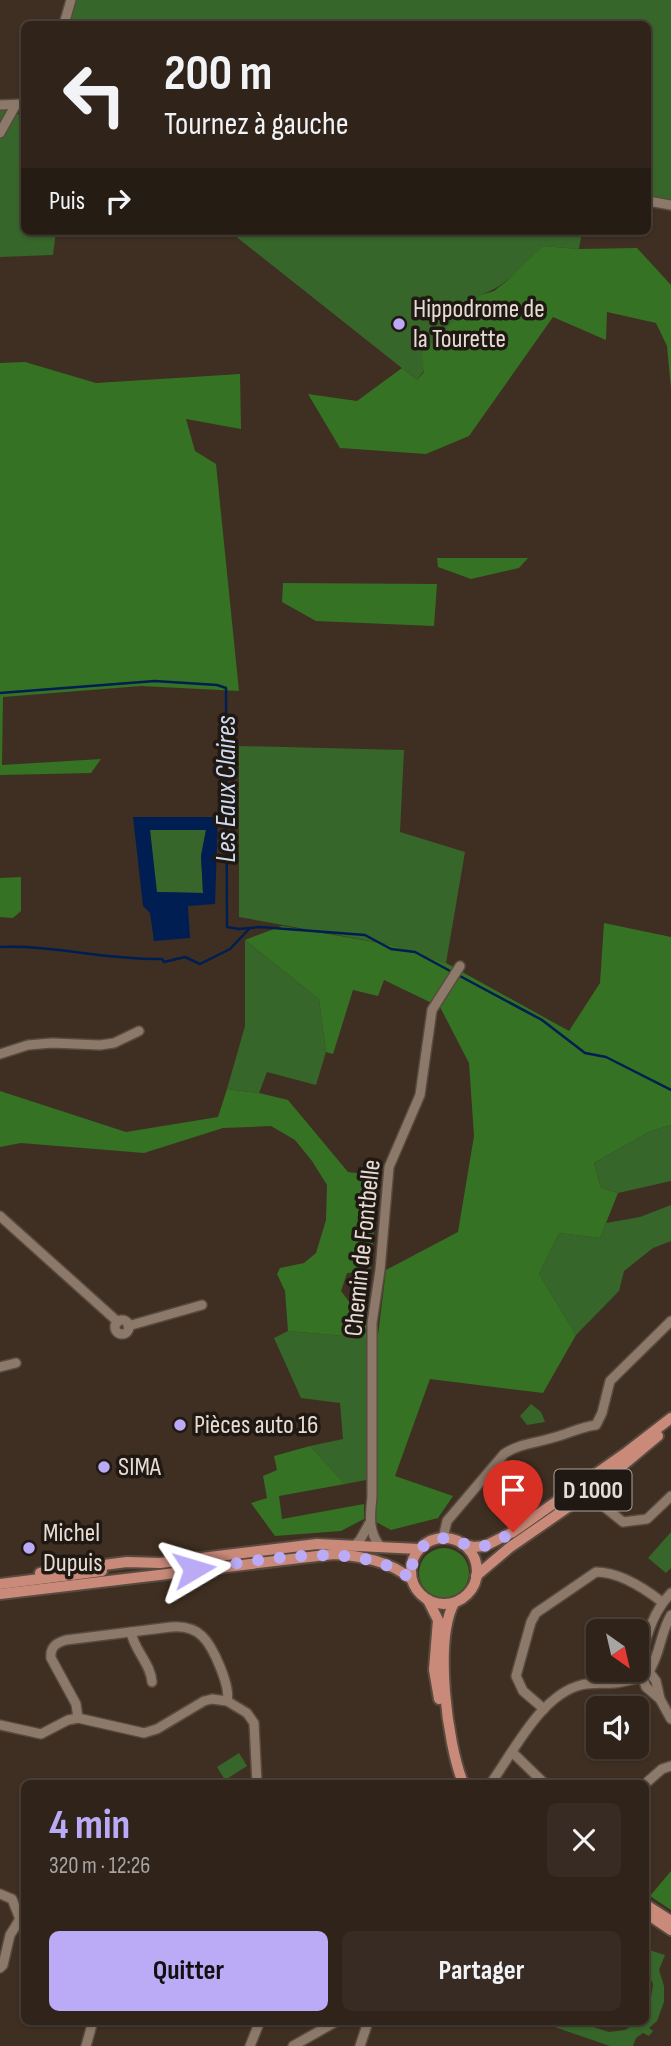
<!DOCTYPE html>
<html lang="fr">
<meta charset="utf-8">
<style>
:root{--surface:#2f231a;--page:#372b23;--text:#f1f3f6;--muted:#a7a4a2;--line:#4a4039;--accent:#bbaaf6}
body{margin:0;font-family:"Sofia Sans Condensed",sans-serif;background:var(--page);color:var(--text);height:100vh;display:flex;flex-direction:column;font-size:26px;white-space:nowrap}
*{box-sizing:border-box;margin:0}
p{font-size:23px;color:var(--muted)}
.icon{flex:none;width:38px;height:38px;fill:none;stroke:currentColor;stroke-width:2;stroke-linecap:round;stroke-linejoin:round}
.map{position:relative;flex:1;overflow:hidden}
.sheet{position:absolute;left:21px;top:1780px;width:628px;height:245px;display:flex;flex-direction:column;background:var(--surface);border-radius:10px;box-shadow:0 2px 5px #0004,0 0 0 2px var(--line)}
.sheet>*{flex:none}
.top-card{position:absolute;left:21px;top:21px;width:630px;height:214px;border-radius:10px;box-shadow:0 2px 5px #0004,0 0 0 2px var(--line);background:#2f231a;color:var(--text);overflow:hidden}
.needle{width:46px;rotate:146deg}
.tools{position:absolute;left:586px;top:1619px;display:grid;gap:14px}
.tools a{display:grid;place-items:center;width:63px;height:63px;border-radius:10px;background:var(--surface);box-shadow:0 2px 5px #0004,0 0 0 2px var(--line);font-size:35px}
.pin{position:absolute;display:grid;place-items:center;width:60px;height:60px;color:#fff;margin:-72px -30px;border-radius:50% 50% 50% 0;rotate:-45deg;box-shadow:0 0 7px #0007}
.pin .icon{rotate:45deg}
.me{position:absolute;width:77px;margin:-38px;rotate:83deg;stroke-linejoin:round;filter:drop-shadow(0 0 5px #0008)}
.turn{display:flex;align-items:center;gap:24px;height:147px;padding:0 28px;font-size:32px}
.turn .icon{width:91px;height:91px;stroke-width:2.5}
.turn b{display:block;font-size:49px;line-height:60px}
.then{display:flex;align-items:center;height:66px;padding:0 28px;background:#0003;gap:14px;font-size:26px}
.round{display:grid;place-items:center;flex:none;width:74px;height:74px;border-radius:10px;background:var(--page)}
.head{display:flex;align-items:center;justify-content:space-between;height:119px;padding:0 28px}
h1{font-size:42px;font-weight:700;line-height:52px;color:var(--accent)}
.button{display:flex;gap:14px;margin-top:auto;padding:14px 28px}
.button a{flex:1;height:80px;border-radius:10px;background:var(--accent);color:#111;font-size:28px;font-weight:700;line-height:80px;text-align:center}
.button a+a{background:var(--page);color:var(--text)}
.map>svg:first-child{display:block}
.green{fill:#366629}
.forest{fill:#357224}
.water{fill:#001e52;fill-rule:evenodd}
.lines{fill:none;stroke-linecap:round;stroke-linejoin:round}
.stream{stroke:#001e52;stroke-width:2.5}
.minor-casing{stroke:#584a3f;stroke-width:12}
.major-casing{stroke:#584a3f;stroke-width:14}
.minor{stroke:#8c7969;stroke-width:9}
.major{stroke:#ca8a7a;stroke-width:10}
.route{stroke:#bbaaf6;stroke-width:12;stroke-dasharray:0 21.6}
.poi-dot{fill:#bbaaf6;stroke:#201913;stroke-width:2.5}
.labels{text-anchor:middle;dominant-baseline:central;stroke-width:7;stroke-linejoin:round;paint-order:stroke}
.shield{fill:#201913;stroke:#aba29a;stroke-width:2}
.shield-label{font-size:24px;font-weight:bold;fill:#e7dcd4}
.poi-label{font-size:26px;fill:#e7dcd4;stroke:#201913;text-anchor:start}
.street-label{font-size:26px;fill:#e7dcd4;stroke:#201913}
.water-label{font-size:28px;font-style:italic;fill:#cddaef;stroke:#201913}
</style>
<div class="map">
<svg width="671" height="2046" viewBox="0 0 671 2046">
<rect width="100%" height="100%" fill="#3f2f22"/>
<g class="green">
<path d="M73 0H671V202L648 198V24H67Z"/>
<path d="M0 103 24 118V231H56L53 255 0 257Z"/>
<path d="M229 231H582L579 249 543 246C524 265 506 287 480 295L417 380Z"/>
<path d="M239 746 404 750 400 832 465 852 446 963 392 945 239 917Z"/>
<path d="M150 830H206L201 856 203 893 156 892Z"/>
<path d="M245 940 319 999 326 1052 316 1085 267 1072 259 1093 227 1089 245 1026Z"/>
<path d="M671 1125V1181L618 1193 601 1188 594 1163 649 1132Z"/>
<path d="M671 1205V1241L653 1248 624 1271 619 1291 576 1335 539 1274 559 1233 600 1238 606 1223 640 1217Z"/>
<path d="M288 1331 366 1338V1480L345 1484 310 1446 343 1439 340 1403 301 1398 274 1338Z"/>
<path d="M531 1404 541 1412 545 1422 527 1425 520 1416Z"/>
<path d="M671 1532V1568L666 1573 648 1558Z"/>
<path d="M239 1753 247 1766 225 1780 217 1767Z"/>
<path d="M646 1949 665 1955 659 1970 664 1986V2002L657 2021 649 2028 653 2031 649 2036 643 2033 636 2038 633 2046H610L537 2021H575L609 2032 625 2030 639 2021H646V2011L650 2004 653 1984 646 1970Z"/>
</g>
<g class="forest">
<path d="M543 246 579 249 637 248 671 285V389L667 346 656 323 607 312 606 340 553 317 469 436 426 454 340 448 308 394 357 401 402 368 417 380 424 372 422 353 480 295 494 291 508 280Z"/>
<path d="M25 362 96 383 240 374 241 429 186 419 195 451 216 464 239 691 141 686 3 697 2 765 101 759 91 773 0 775V363Z"/>
<path d="M437 558H528L519 568 471 579 438 567Z"/>
<path d="M283 583 437 584 434 626 316 621 282 602Z"/>
<path d="M21 877V911L13 918 0 917V878Z"/>
<path d="M604 923 671 937V1125L649 1132 594 1163 601 1188 618 1193 600 1238 559 1233 539 1274 576 1335 543 1393 430 1379 395 1476 453 1496 438 1518 391 1530 376 1522 378 1335 386 1270 458 1232 474 1136 469 1063 440 1007 384 980 378 996 353 990 333 1054 326 1052 319 999 245 940 282 926 392 945 446 963 569 1031 600 983Z"/>
<path d="M227 1089 259 1093 288 1100 348 1172 379 1176 370 1271 347 1273 341 1291 366 1324V1338L288 1331 285 1291 277 1274 280 1268 304 1263 316 1253 326 1220 327 1185 312 1161 295 1140 271 1126 223 1128 144 1153 21 1143 0 1147V1091L126 1132 218 1117Z"/>
<path d="M310 1446 345 1484 279 1496 282 1519 364 1504V1519L341 1531 275 1536 251 1503 267 1498 263 1476 277 1470 274 1456Z"/>
<circle cx="444" cy="1573" r="25"/>
<path d="M671 1871V1910L650 1896Z"/>
</g>
<path class="water" d="M133 817H218L215 904 188 906 190 938 154 941 150 913 143 906ZM150 830H206L201 856 203 893 157 892Z"/>
<g class="lines">
<g class="stream">
<path d="M0 693 155 681 217 685 226 688 227 927 239 929 260 927 365 935 391 949 415 952 452 972"/>
<path d="M0 947C54 945 107 960 162 959L164 962 185 957 200 964 230 949 249 929"/>
<path d="M458 975 542 1020 585 1053 606 1057 671 1090"/>
</g>
<g class="minor-casing">
<g id="minor">
<path d="M64 24 71 0"/>
<path d="M0 105 24 104"/>
<path d="M0 133 15 106"/>
<path d="M648 201 671 205"/>
<path d="M0 1054 28 1045 52 1043 100 1045 114 1043 139 1031"/>
<path d="M0 1216 118 1322"/>
<circle cx="122" cy="1327" r="7"/>
<path d="M128 1326 202 1305"/>
<path d="M0 1367 16 1363"/>
<path d="M602 1505 623 1522 647 1519 671 1496"/>
<path d="M443 1538 447 1521 504 1454C518 1444 536 1443 552 1438 568 1434 580 1427 596 1425L602 1413 610 1381 671 1321"/>
<path d="M356 1544 360 1540 369 1524"/>
<path d="M380 1546C368 1532 370 1515 372 1497V1323L380 1270 389 1167 420 1095 432 1010 460 966"/>
<path d="M60 1566 87 1563"/>
<path d="M131 1632C134 1650 151 1664 152 1682"/>
<path d="M641 1667C644 1640 652 1613 671 1593"/>
<path d="M649 1671C660 1656 660 1633 671 1615"/>
<path d="M650 1673 656 1681 660 1699 671 1719"/>
<path d="M643 1679 646 1687 660 1699"/>
<path d="M595 1681 633 1670"/>
<path d="M544 1709 523 1691 516 1676 531 1622 536 1613 596 1572C619 1572 644 1588 662 1602"/>
<path d="M78 1718 76 1704 51 1658C50 1647 56 1643 66 1640L171 1627C182 1626 194 1628 202 1636 213 1646 231 1687 227 1701"/>
<path d="M0 1725 41 1734 68 1720 78 1718 144 1733 157 1729 204 1701 212 1699 227 1701 247 1713 254 1723 257 1783"/>
<path d="M512 1752 544 1783"/>
<path d="M491 1783C514 1751 541 1695 581 1685 592 1682 603 1684 614 1683 623 1682 632 1680 641 1678"/>
<path d="M646 1783 662 1769 671 1766"/>
<path d="M0 1894 12 1899 20 1919 24 1920"/>
<path d="M0 1968 3 1965 10 1935 20 1919"/>
<path d="M86 2046 93 2021"/>
<path d="M250 2046 260 2021"/>
<path d="M293 2046 337 2021"/>
<path d="M360 2046 368 2022"/>
</g>
</g>
<g class="major-casing">
<g id="major">
<circle cx="444" cy="1571" r="33"/>
<path d="M462 1544 474 1547 485 1546 513 1532 627 1452 671 1418"/>
<path d="M87 1563 96 1566 127 1562 160 1563 317 1544 419 1549"/>
<path d="M40 1573 50 1571 60 1566"/>
<path d="M476 1576 509 1548 597 1487 658 1436"/>
<path d="M0 1584 102 1571"/>
<path d="M0 1594 334 1554C361 1556 390 1561 411 1579"/>
<path d="M428 1600 438 1620 434 1670 439 1699"/>
<path d="M454 1603C434 1641 447 1743 463 1783"/>
<path d="M646 1905 671 1921"/>
<path d="M646 1913 671 1930"/>
</g>
</g>
<use href="#minor" class="minor"/>
<use href="#major" class="major"/>
</g>
<g class="lines">
<path class="route" d="M194 1569C257 1562 358 1537 411 1579 409 1556 426 1534 451 1539 460 1541 468 1547 478 1547 490 1546 502 1538 513 1532"/>
</g>
<g class="poi-dot">
<circle cx="399" cy="324" r="7"/>
<circle cx="180" cy="1425" r="7"/>
<circle cx="104" cy="1467" r="7"/>
<circle cx="29" cy="1548" r="7"/>
</g>
<g class="labels">
<rect class="shield" x="554.5" y="1469.5" width="77" height="41" rx="5"/>
<g class="shield-label">
<text x="593" y="1490">D 1000</text>
</g>
<g class="poi-label">
<text x="413" y="309">Hippodrome de<tspan x="413" dy="30">la Tourette</tspan></text>
<text x="194" y="1425">Pièces auto 16</text>
<text x="118" y="1467">SIMA</text>
<text x="43" y="1533">Michel<tspan x="43" dy="30">Dupuis</tspan></text>
</g>
<g class="street-label">
<text transform="translate(363 1248) rotate(-84)">Chemin de Fontbelle</text>
</g>
<g class="water-label">
<text transform="translate(226 789) rotate(-90)">Les Eaux Claires</text>
</g>
</g>
</svg>
<div class="tools">
<a><svg class="needle" viewBox="-14 -14 28 28"><path d="M0-13l5 13h-10z" fill="#e53935"/><path d="M0 13l5-13h-10z" fill="#a7a4a2"/></svg></a>
<a><svg class="icon" aria-label="sound" viewBox="0 0 24 24"><path d="M4 9h4l5-4v14l-5-4H4zM17 9q2 3 0 6"/></svg></a>
</div>
<div class="pin" style="left:513px;top:1532px;background:#d93025"><svg class="icon" aria-label="arrive" viewBox="0 0 24 24"><path d="M6 21V4h12l-3 4 3 4H6"/></svg></div>
<svg class="me" style="left:194px;top:1569px" viewBox="-20 -20 40 40"><path d="M0-17L14 15 0 8-14 15z" fill="#bbaaf6" stroke="#fff" stroke-width="4"/></svg>
<div class="top-card">
<div class="turn"><svg class="icon" aria-label="left" viewBox="0 0 24 24"><path d="M17 20v-9H6M10 6l-5 5 5 5"/></svg><div><b>200 m</b>Tournez à gauche</div></div>
<div class="then">Puis<svg class="icon" aria-label="right" viewBox="0 0 24 24"><path d="M7 20v-9h11M14 6l5 5-5 5"/></svg></div>
</div>
<section class="sheet">
<div class="head"><div><h1>4 min</h1><p>320 m · 12:26</p></div><a class="round"><svg class="icon" aria-label="close" viewBox="0 0 24 24"><path d="M6 6l12 12M18 6L6 18"/></svg></a></div>
<div class="button"><a>Quitter</a><a>Partager</a></div>
</section>
</div>
